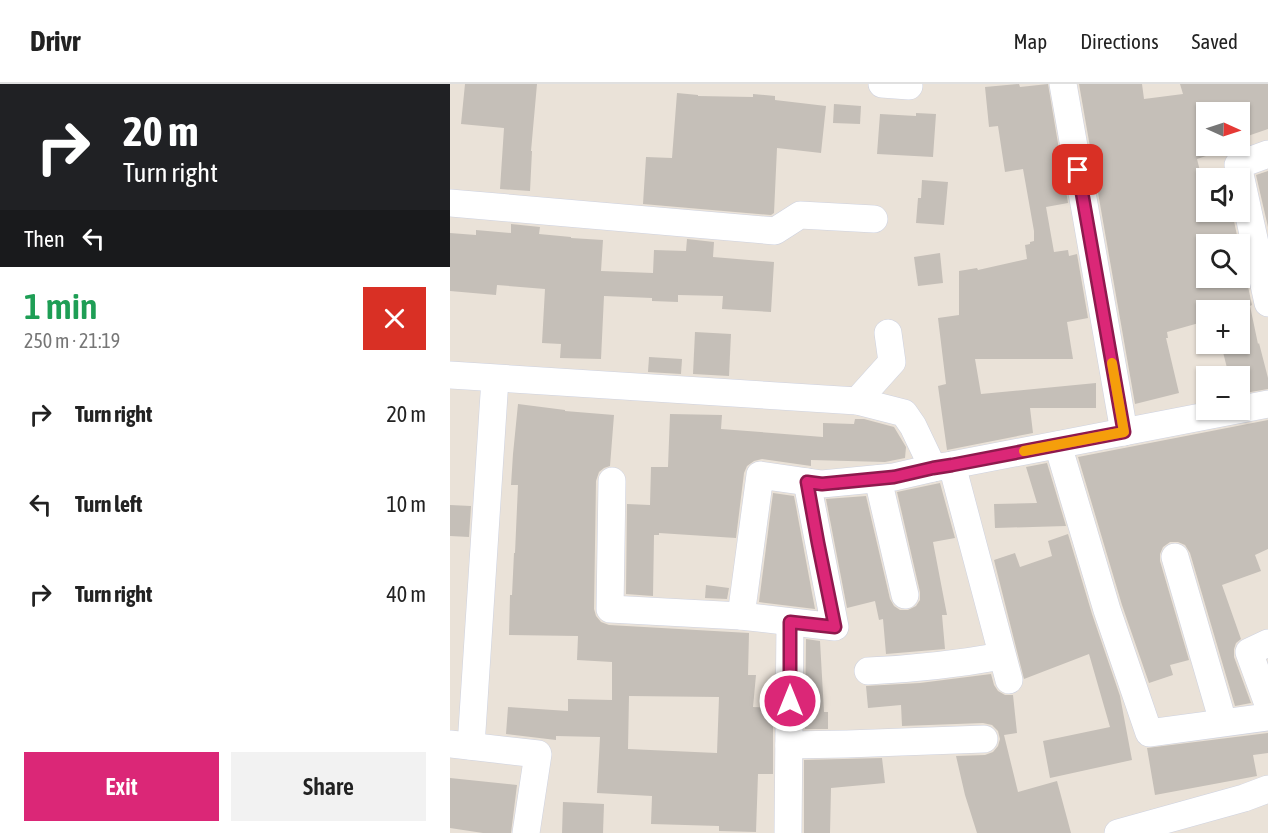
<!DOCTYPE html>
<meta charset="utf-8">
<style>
:root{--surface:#fff;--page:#f2f2f2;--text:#222;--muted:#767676;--line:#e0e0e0;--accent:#db2777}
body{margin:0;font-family:"Asap Condensed",sans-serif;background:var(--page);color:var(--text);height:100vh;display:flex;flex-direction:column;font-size:22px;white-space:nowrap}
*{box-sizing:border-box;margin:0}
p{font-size:20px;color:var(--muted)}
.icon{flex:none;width:33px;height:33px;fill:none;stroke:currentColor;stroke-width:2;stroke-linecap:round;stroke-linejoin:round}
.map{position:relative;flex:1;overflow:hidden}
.panel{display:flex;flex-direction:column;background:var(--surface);width:450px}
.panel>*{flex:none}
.hud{background:#202124;color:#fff;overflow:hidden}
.needle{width:39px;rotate:93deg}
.tools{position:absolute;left:746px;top:18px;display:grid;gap:12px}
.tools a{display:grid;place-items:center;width:54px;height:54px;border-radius:0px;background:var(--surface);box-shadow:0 2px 4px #0004;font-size:30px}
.pin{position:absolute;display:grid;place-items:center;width:51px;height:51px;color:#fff;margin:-26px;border-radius:12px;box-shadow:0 3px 9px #0006}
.me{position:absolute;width:66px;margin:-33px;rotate:0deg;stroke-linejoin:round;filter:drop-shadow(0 0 4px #0008)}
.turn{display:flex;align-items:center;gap:21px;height:126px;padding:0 24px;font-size:27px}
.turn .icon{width:78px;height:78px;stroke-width:2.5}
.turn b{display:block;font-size:42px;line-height:51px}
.then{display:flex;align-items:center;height:57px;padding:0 24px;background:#0003;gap:12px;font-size:22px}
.round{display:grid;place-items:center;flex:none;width:63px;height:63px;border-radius:0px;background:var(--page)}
.overview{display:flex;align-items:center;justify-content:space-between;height:102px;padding:0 24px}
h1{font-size:36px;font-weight:600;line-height:45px;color:#1e9e55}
.button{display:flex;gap:12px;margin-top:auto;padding:12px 24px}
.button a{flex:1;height:69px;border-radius:0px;background:var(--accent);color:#fff;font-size:24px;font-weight:600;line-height:69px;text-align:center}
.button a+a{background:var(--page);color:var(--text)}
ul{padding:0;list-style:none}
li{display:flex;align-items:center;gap:18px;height:90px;padding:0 24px}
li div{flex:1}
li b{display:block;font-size:22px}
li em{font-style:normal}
header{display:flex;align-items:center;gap:36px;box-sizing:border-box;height:84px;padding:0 30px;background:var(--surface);border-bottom:2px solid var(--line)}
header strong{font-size:28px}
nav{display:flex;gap:33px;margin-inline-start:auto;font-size:21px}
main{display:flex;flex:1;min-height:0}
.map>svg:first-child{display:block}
.building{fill:#c5bfb8;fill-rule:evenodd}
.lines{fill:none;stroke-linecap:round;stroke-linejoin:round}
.minor-casing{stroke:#ced2e0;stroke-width:28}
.minor{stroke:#fff;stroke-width:27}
.route-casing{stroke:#8e194d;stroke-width:15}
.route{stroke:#db2777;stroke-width:10}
.slow{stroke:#f59e0b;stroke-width:10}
</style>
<header>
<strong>Drivr</strong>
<nav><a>Map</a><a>Directions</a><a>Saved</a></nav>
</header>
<main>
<section class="panel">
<div class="hud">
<div class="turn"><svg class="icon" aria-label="right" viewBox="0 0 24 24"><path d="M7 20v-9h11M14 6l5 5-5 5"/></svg><div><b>20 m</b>Turn right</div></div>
<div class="then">Then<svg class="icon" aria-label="left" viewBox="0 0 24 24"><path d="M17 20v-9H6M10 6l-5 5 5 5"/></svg></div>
</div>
<div class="overview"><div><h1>1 min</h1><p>250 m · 21:19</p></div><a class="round" style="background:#d93025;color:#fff"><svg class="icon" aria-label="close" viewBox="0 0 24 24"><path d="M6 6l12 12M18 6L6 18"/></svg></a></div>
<ul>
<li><svg class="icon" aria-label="right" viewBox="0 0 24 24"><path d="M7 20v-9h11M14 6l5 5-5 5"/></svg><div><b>Turn right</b></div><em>20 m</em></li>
<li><svg class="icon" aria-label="left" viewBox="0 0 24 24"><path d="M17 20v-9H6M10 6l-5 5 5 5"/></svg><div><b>Turn left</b></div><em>10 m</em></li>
<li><svg class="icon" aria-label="right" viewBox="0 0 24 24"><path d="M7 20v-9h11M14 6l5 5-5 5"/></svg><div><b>Turn right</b></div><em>40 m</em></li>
</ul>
<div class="button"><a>Exit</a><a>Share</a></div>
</section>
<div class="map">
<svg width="818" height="749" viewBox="0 0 818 749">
<rect width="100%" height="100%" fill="#eae2d8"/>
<g class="building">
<path d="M15 0H87L81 67H82L80 107 50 105 54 44 11 40Z"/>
<path d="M569 0 570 3 598 0 618 119 596 123 604 168 618 166 619 172 627 170 638 234 617 238 623 275H525L531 310 646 299V324H580L583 349 497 366 488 302 496 300 488 234 509 231V187L527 184 528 186 577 175 575 161 580 160V158L584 157V147L573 85 555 88 548 42 539 43 535 3Z"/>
<path d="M629 0H692L694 15 733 10 730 0H818V45L789 55V28H756V62H779L780 64 747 75 756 111V128H782L802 221 800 222 808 260 809 259 818 294V305L789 310V292H779L771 260H789V226H756V237L717 248 718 254H716L729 309 685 320ZM756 160H789V194H756Z"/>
<path d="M227 9 248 11V12L303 13V10L325 12V16L376 22 371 69 327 64 324 129 321 131 193 120 196 73 222 74Z"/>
<path d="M384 20 411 22 410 40 383 39Z"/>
<path d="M466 29 486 30 483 73 427 70 430 30 466 32Z"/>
<path d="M818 87V143L806 91Z"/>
<path d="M472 96 498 98 494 141 466 139 468 114H471Z"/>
<path d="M61 140 90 143 89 150 121 153V154L153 156 151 187 203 189 204 166 236 167 237 155 264 158 263 173 324 178 321 228 272 225 273 212 228 211V218L202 217V214L154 212 151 275 110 274 111 260 92 259 95 205 47 201 46 211 0 207V149L26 151V146L61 149Z"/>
<path d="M490 169 493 199 468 202 464 173Z"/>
<path d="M245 248 281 250 279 292 243 290Z"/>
<path d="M199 273 232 275 231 290 198 288Z"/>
<path d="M68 320 115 326V327L164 331 160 382 154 384 149 388 146 397 144 525 146 532 151 538 159 541 299 549 298 591H306L303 623 323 624V690H308L306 748 269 747V742L201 740 202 712 147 709 150 653 106 652V656L56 650 58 623 118 627V615L162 616V578L127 576 128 552 59 551 60 511H62L64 469H65L68 401H61L63 370ZM179 612 269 613 267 669 178 665Z"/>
<path d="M220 330 272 331 271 345 373 353V339L404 340 405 335H414L444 343 456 363 455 374 435 378 361 376V382L312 375 304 377 297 382 294 389 286 454 209 449V451H204L203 512 176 510 177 420 200 421 201 383H218Z"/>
<path d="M818 336V465L805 471 811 487 772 501 791 555 786 559 784 565V573L801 619 785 622 740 469 735 461 728 458H720L713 463 710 470V477L739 576 720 581 723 591 699 599 672 521 628 373Z"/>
<path d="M597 379 616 442 545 444 544 420 587 419 576 383Z"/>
<path d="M490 399 505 454 483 458 497 531H492L495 565 436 570 433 535 429 536 425 517 397 524 376 415 416 412 440 515 444 522 450 526H458L466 522 470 516V508L447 408Z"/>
<path d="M323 409 344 412 365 525 309 518Z"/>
<path d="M0 421 21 422 19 453 0 452Z"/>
<path d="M618 450 642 530 670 612 682 676 600 694 593 657 660 643 639 570 574 595 544 476 565 469 570 483 602 472 598 457Z"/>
<path d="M256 501 279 504 277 515 255 514Z"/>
<path d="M356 555 370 557 374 628H378V645H355Z"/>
<path d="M541 590 544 601 548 607 555 611H563L567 649 554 651 568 708 607 697 621 749H527L515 711 506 672 535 671 543 668 548 662 550 655 548 647 542 641 533 639 452 642 451 621 418 624 416 602 470 599Z"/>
<path d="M818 649V669L803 671 807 692 705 711 697 664Z"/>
<path d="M432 674 435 699 381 704 380 749H354V676Z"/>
<path d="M0 694 67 701 61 749H33L0 744Z"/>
<path d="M113 718 154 720 153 749H112Z"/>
</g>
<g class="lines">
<g class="minor-casing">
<g id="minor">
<path d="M432 0 459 2"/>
<path d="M613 0 674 348"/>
<path d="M818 70 788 81 818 219"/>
<path d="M0 119 325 147 350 131 424 135"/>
<path d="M0 291 407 317 454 329 463 342 483 384"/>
<path d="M407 317 442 278 438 249"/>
<path d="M608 361 657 526 699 649 818 633"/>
<path d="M502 381 559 596"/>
<path d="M428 395 455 511"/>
<path d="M162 397 160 525 291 532 385 543 357 398"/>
<path d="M725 473 773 638"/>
<path d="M291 532 310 391 372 400 444 393 483 384 502 381 818 320"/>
<path d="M818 559 799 568 818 620"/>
<path d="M418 587C463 585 508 580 552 572"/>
<path d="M0 660 88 670 76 749"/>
<path d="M339 661 397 660 534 655"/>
<path d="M21 662 45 295"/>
<path d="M338 749 340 538"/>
<path d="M668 749 794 714 818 705"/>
</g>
</g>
<use href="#minor" class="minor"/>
</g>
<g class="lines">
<g class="route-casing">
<path id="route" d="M340 617V538L385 543 368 459 357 398 372 400 444 393 483 384 502 381 674 348 628 86"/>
</g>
<use href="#route" class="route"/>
<path class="slow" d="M574 367 674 348 662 279"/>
</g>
</svg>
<div class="tools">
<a><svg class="needle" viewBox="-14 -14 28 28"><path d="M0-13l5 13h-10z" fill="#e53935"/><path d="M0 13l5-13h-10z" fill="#767676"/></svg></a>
<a><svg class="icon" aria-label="sound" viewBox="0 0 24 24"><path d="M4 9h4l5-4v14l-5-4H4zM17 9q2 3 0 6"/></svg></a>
<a><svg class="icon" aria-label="search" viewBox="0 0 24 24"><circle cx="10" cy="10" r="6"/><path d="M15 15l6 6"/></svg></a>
<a>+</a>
<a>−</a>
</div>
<div class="pin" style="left:628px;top:86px;background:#d93025"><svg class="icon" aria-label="arrive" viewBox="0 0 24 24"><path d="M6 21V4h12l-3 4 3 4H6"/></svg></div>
<svg class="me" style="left:340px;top:617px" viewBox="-20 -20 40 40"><circle r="17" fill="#db2777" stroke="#fff" stroke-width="3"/><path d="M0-11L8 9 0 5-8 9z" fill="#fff"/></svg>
</div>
</main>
